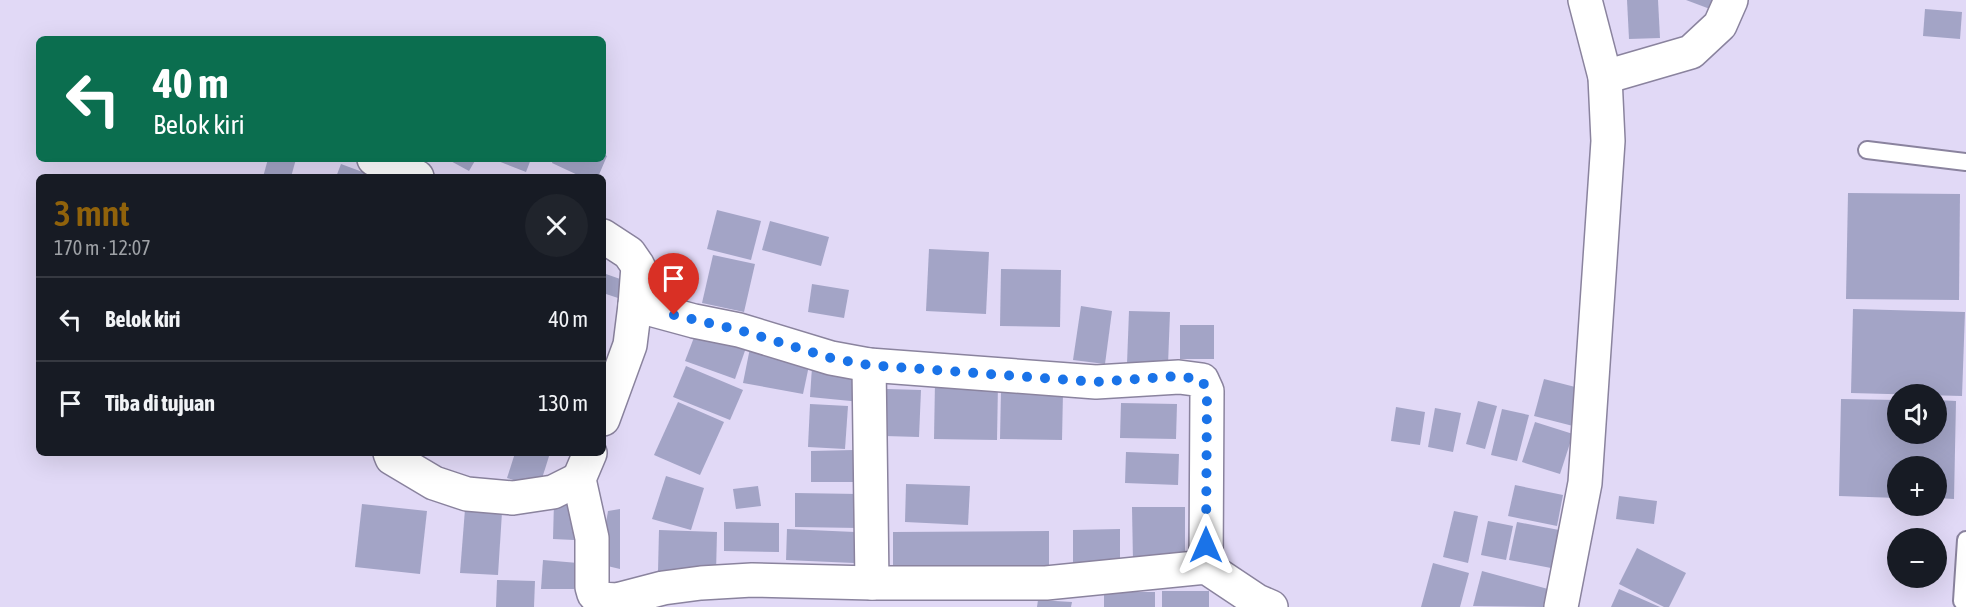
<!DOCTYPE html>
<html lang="id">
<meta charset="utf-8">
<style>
:root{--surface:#171b24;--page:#20242c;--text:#f1f3f6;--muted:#9ea1a6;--line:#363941;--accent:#90620b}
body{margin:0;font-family:"Asap Condensed",sans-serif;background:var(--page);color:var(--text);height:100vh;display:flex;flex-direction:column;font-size:22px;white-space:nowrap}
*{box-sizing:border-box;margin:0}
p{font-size:20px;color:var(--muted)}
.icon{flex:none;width:33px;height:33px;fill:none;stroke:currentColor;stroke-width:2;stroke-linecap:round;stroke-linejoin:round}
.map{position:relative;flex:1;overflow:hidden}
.side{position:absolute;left:36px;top:174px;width:570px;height:282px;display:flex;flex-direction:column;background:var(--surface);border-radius:9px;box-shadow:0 6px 24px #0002}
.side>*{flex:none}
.guide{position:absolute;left:36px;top:36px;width:570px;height:126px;border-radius:9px;box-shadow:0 6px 24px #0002;background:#0b6e4f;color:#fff;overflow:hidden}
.controls{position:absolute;left:1887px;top:384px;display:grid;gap:12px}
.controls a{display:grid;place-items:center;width:60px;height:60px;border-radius:50%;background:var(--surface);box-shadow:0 6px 24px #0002;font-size:30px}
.pin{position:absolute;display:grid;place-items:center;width:51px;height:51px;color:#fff;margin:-62px -26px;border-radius:50% 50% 50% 0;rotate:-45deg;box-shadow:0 0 6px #0007}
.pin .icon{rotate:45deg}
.me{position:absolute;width:66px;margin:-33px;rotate:0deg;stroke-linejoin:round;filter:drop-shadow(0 0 4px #0008)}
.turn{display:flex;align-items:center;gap:21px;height:126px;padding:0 18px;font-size:27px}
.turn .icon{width:78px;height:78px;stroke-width:2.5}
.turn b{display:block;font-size:42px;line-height:51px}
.round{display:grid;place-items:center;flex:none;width:63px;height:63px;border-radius:32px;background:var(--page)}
.headline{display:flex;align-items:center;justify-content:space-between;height:102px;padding:0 18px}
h1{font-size:36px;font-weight:600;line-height:45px;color:var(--accent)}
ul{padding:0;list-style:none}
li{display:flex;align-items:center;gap:18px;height:84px;padding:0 18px;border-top:2px solid var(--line)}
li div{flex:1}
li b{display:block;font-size:22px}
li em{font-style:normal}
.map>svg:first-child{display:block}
.building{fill:#a3a4c6}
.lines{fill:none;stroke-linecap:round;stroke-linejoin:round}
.service-casing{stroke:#8a839e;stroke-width:20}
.minor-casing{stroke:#8a839e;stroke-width:36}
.service{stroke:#fff;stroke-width:16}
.minor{stroke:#fff;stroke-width:33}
.route{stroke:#1a73e8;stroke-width:10;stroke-dasharray:0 18}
</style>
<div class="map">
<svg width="1966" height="607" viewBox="0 0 1966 607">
<rect width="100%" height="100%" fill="#e1d9f6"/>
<g class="building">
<path d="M1627 0H1658L1660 38 1629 39Z"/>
<path d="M1686 0H1723L1718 12Z"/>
<path d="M1925 9 1962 12 1960 39 1923 36Z"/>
<path d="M603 154 607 156 598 177H582L552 163 553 159H603Z"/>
<path d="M268 159H296L291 177H263Z"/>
<path d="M447 159H476L469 171Z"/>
<path d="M493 159H531L526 172Z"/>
<path d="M341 164 376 177H336Z"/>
<path d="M1848 193 1960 194 1959 300 1846 299Z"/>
<path d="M717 210 761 221 751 260 707 249Z"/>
<path d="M770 221 829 237 821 266 762 250Z"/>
<path d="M929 249 989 252 986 314 926 311Z"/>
<path d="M713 255 755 264 744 312 702 303Z"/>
<path d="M661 269 691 277 681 314 651 306Z"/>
<path d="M1001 269 1061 270 1060 327 1000 326Z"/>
<path d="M603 273 623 280 624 300 603 293Z"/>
<path d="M812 284 849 290 844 318 808 312Z"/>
<path d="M1081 306 1112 311 1105 364 1073 360Z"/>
<path d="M1853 309 1965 312 1962 396 1851 393Z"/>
<path d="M1129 311 1170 312 1168 365 1127 364Z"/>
<rect x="1180" y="325" width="34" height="34"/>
<path d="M698 327 747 345 735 379 685 361Z"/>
<path d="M751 343 811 356 803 394 743 383Z"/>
<path d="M686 366 743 390 730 420 673 397Z"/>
<path d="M812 367 863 371 861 402 810 397Z"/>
<path d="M1544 379 1583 389 1573 426 1534 416Z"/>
<path d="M935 382 998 383 997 440 934 439Z"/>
<path d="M887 389 921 390 919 437 885 436Z"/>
<path d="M1001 391 1063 392 1062 440 1000 439Z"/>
<path d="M1841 399 1898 400V434H1936V400L1956 401 1954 499 1936 498V466H1898V498L1839 496Z"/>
<path d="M1478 401 1497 406 1485 449 1466 444Z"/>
<path d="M678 402 724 422 700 475 654 455Z"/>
<path d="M1121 403 1177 404 1176 439 1120 438Z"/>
<path d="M810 404 848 406 845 449 808 447Z"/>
<path d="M1396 407 1425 412 1420 445 1391 441Z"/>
<path d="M1435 408 1461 413 1453 452 1428 447Z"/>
<path d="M1502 409 1529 415 1517 461 1491 455Z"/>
<path d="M1535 422 1573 434 1560 474 1522 462Z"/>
<path d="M854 450V482H811V451Z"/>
<path d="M1126 452 1179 454 1178 485 1125 483Z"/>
<path d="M515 453H550L539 488 507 478Z"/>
<path d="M666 476 704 488 691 530 652 519Z"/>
<path d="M906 484 970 486 968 525 905 522Z"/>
<path d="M1515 485 1563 495 1557 526 1508 516Z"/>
<path d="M758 486 761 506 736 509 733 489Z"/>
<path d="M795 493 859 494V528L795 527Z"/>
<path d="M1619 496 1657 501 1654 524 1616 519Z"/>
<path d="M554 502 573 506 574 540 553 539Z"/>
<path d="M362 504 427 511 420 574 355 567Z"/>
<path d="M1132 507H1185V561L1133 562Z"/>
<path d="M465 509 502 512 498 575 460 573Z"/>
<path d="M620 509V569L599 564 608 511Z"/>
<path d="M1454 511 1478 516 1468 563 1443 557Z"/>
<path d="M1488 521 1513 526 1506 560 1481 555Z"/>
<path d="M724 522 779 523V552L724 551Z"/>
<path d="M1517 522 1559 530 1551 568 1509 560Z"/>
<path d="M787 529 855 532 854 563 786 560Z"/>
<path d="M1120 529V563H1073V530Z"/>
<path d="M659 530 717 532 716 573 658 571Z"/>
<path d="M1049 531V574H893V532Z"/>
<path d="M1637 548 1686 573 1669 607H1664L1619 584Z"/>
<path d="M543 560 578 563 574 589H541Z"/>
<path d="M1433 563 1469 573 1460 607H1421Z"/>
<path d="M1482 571 1548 589 1543 607 1473 606Z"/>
<path d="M497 580 535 581 534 607H496Z"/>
<path d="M1619 589 1660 607H1611Z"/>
<rect x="1162" y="591" width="47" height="16"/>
<rect x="1104" y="592" width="51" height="15"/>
<path d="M1038 600 1072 602 1071 607H1037Z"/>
</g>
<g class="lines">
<g class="service-casing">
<g id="service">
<path d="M1867 150 1966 162"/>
<path d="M1962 601 1966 540"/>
</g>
</g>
<g class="minor-casing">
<g id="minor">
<path d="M1605 77 1691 52 1720 25 1731 0"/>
<path d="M374 159 417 177"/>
<path d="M603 236 629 253 638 266 635 305 630 345 603 419"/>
<path d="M635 305 694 321 739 330 831 358 869 365 1096 382 1179 377 1202 380 1207 391 1206 567"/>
<path d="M869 365 872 583"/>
<path d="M390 453 392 458 434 483 467 494 513 498 553 492 579 479"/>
<path d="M590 453 579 479 592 538V587L594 594 600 599 617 600 663 588 701 583 752 580 872 583H1046L1206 567 1257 601 1271 607"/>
<path d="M1561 607 1585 483 1608 141 1605 77 1585 0"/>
</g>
</g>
<use href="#service" class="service"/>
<use href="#minor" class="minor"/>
</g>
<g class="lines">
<path class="route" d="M674 315 739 330 831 358 868 365 1096 382 1179 376 1202 380 1207 391 1206 545"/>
</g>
</svg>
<div class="controls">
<a><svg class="icon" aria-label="sound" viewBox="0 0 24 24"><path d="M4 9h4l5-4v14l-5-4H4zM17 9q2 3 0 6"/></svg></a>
<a>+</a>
<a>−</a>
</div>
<div class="pin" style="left:674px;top:315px;background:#d93025"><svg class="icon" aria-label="arrive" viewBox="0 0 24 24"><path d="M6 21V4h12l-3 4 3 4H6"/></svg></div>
<svg class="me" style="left:1206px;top:545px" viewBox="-20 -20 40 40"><path d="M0-17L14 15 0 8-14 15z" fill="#1a73e8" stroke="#fff" stroke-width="4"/></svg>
<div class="guide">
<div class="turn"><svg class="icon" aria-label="left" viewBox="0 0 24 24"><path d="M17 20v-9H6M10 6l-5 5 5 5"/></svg><div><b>40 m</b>Belok kiri</div></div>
</div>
<section class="side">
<div class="headline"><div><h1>3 mnt</h1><p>170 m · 12:07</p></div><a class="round"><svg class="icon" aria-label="close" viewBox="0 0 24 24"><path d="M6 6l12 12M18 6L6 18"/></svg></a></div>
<ul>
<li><svg class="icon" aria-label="left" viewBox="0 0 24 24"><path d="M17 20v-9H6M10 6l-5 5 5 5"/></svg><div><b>Belok kiri</b></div><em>40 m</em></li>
<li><svg class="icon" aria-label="arrive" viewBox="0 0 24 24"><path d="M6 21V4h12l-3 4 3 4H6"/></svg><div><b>Tiba di tujuan</b></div><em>130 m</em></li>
</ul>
</section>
</div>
